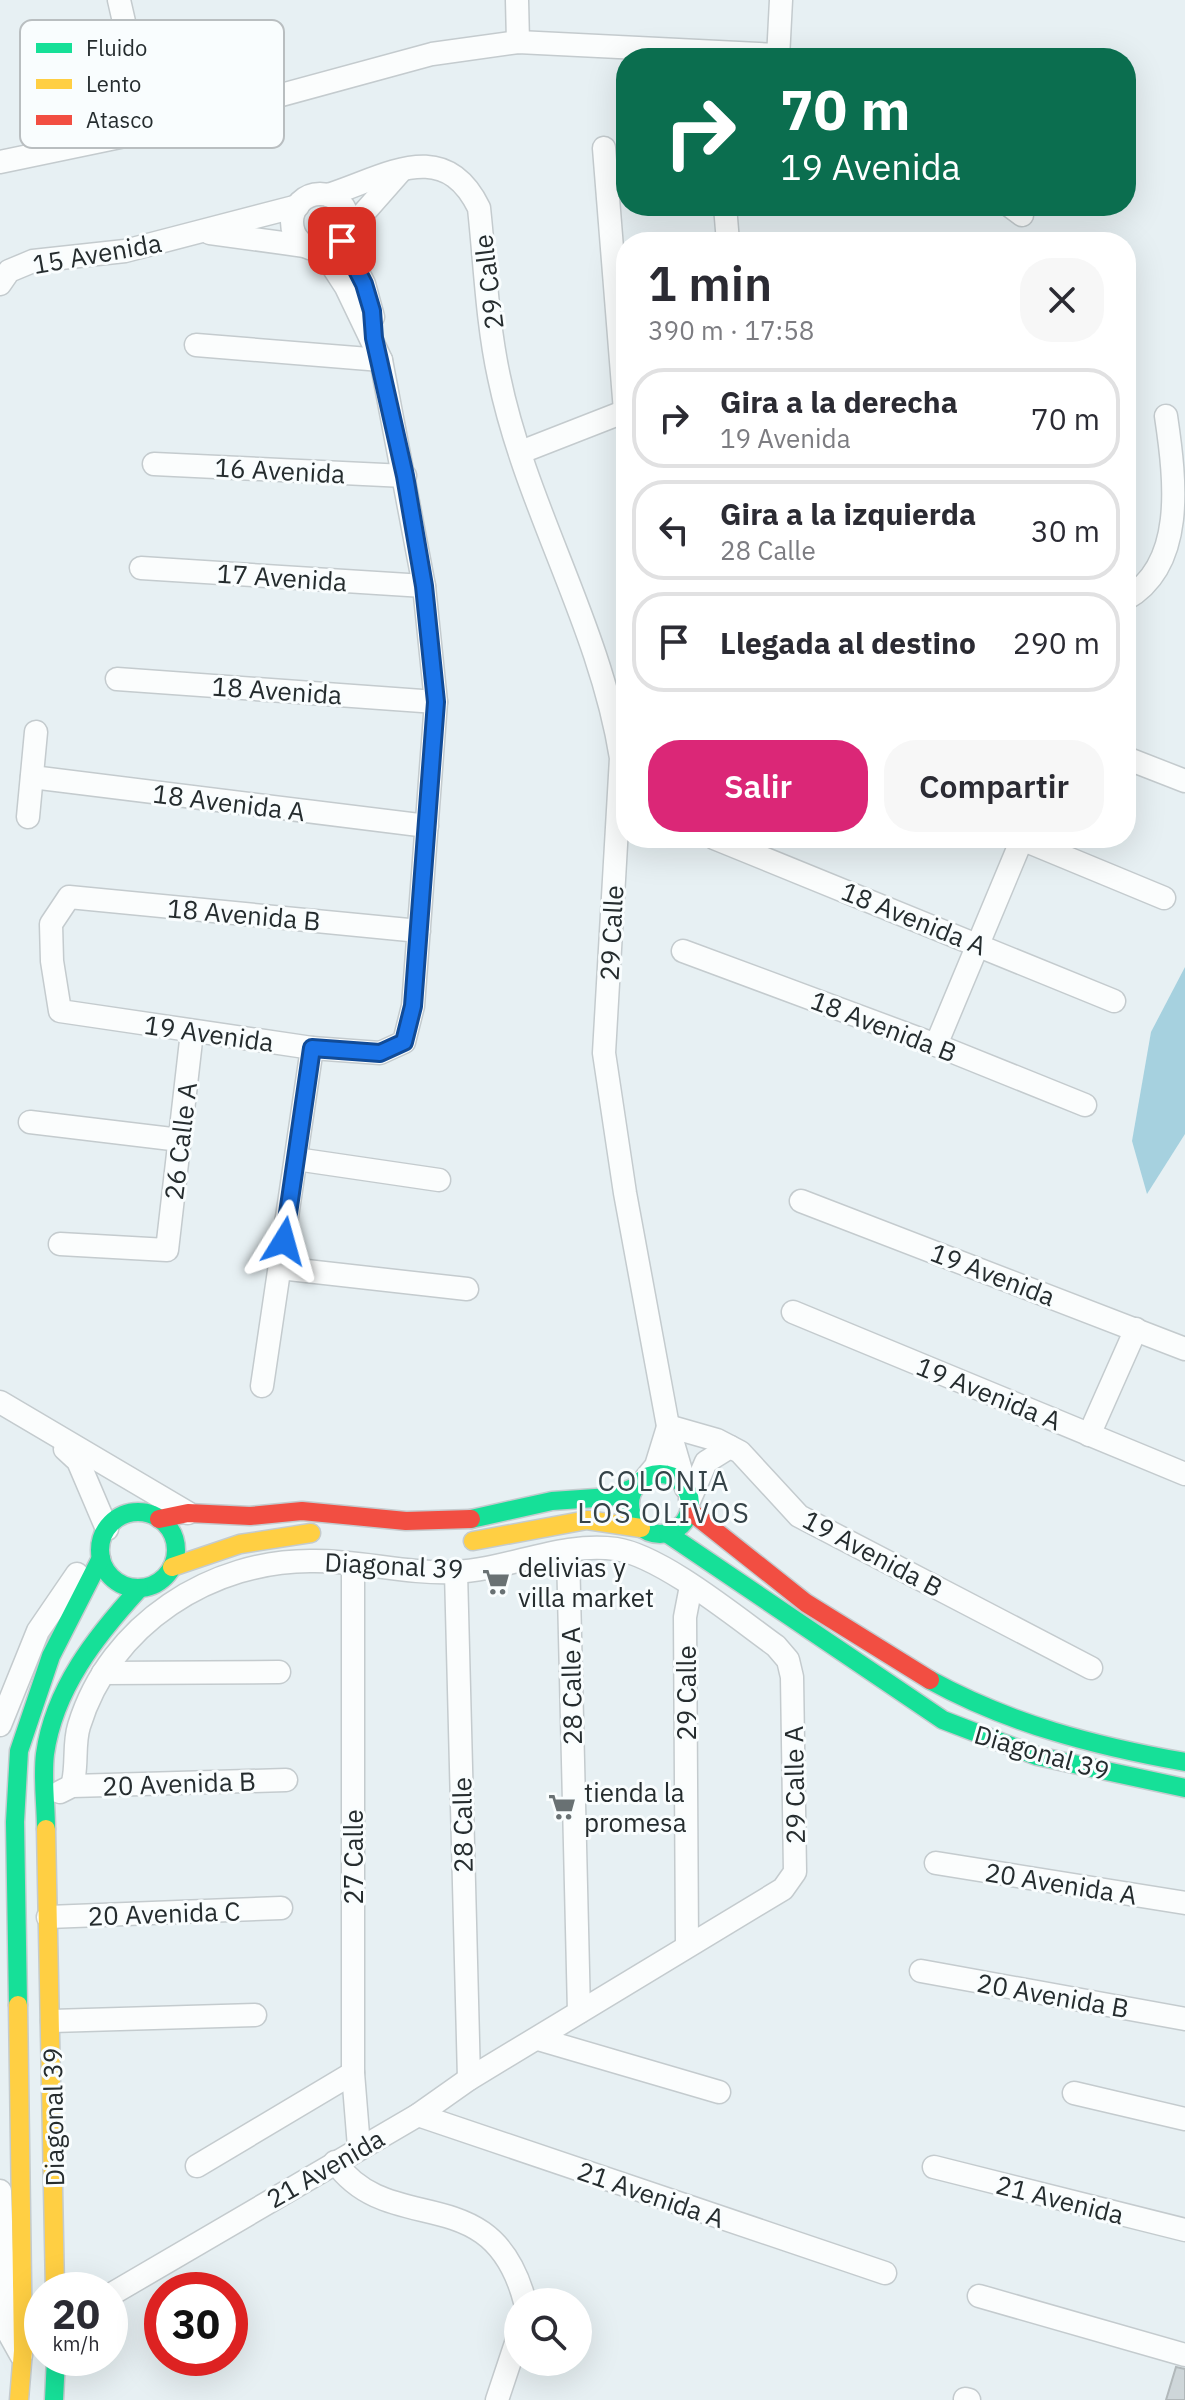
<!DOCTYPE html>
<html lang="es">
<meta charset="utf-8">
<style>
:root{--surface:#fff;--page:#f7f7f7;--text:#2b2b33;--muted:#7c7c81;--line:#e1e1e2;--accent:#db2777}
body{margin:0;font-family:"IBM Plex Sans",sans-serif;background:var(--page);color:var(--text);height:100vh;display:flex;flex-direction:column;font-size:30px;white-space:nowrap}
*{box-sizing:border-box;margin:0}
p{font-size:26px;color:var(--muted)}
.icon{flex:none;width:44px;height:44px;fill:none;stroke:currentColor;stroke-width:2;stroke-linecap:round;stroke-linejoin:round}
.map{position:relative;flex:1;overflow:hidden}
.panel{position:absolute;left:616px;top:232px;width:520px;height:616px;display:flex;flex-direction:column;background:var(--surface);border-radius:32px;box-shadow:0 8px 32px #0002}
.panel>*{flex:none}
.top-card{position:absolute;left:616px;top:48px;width:520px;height:168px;border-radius:32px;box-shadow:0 8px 32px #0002;background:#0b6e4f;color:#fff;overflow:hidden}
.fabs{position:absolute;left:504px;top:2288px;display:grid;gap:16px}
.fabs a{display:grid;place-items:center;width:88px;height:88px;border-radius:50%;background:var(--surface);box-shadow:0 8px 32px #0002;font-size:40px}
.speed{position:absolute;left:24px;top:2272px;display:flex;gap:16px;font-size:40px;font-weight:700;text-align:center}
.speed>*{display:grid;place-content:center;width:104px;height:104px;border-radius:50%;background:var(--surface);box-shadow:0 8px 32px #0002;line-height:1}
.speed small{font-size:20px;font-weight:400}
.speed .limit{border:12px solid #d22;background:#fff;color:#111}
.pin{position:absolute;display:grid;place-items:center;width:68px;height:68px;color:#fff;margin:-34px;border-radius:16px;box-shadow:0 4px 12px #0006}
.me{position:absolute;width:88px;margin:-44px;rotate:8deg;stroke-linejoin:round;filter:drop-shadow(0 0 6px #0008)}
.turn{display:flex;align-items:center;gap:28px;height:168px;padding:0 32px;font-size:36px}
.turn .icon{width:104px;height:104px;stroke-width:2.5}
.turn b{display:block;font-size:56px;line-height:68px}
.round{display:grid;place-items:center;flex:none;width:84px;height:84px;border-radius:32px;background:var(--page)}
.head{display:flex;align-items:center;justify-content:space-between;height:136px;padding:0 32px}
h1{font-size:48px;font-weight:600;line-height:60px}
.button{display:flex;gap:16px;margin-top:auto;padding:16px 32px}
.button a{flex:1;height:92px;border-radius:32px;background:var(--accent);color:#fff;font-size:32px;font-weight:600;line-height:92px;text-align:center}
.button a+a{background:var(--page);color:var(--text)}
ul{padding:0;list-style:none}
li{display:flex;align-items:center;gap:24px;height:100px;margin:0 16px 12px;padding:0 16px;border:4px solid var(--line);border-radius:32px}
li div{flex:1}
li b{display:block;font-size:30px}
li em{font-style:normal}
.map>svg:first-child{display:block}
.forest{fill:#a6d1df}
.building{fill:#ced6d9;stroke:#b1b8ba;stroke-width:2}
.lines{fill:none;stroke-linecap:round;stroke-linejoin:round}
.street-casing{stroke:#c4cbce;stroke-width:25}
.fast-casing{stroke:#c4cbce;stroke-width:21}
.slow-casing{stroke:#c4cbce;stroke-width:21}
.jam-casing{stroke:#c4cbce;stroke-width:21}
.street{stroke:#fbfdfd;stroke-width:22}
.fast{stroke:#16e098;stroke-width:18}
.slow{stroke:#ffcf43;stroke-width:18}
.jam{stroke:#f24e42;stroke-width:18}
.route-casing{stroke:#114b97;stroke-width:20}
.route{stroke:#1a73e8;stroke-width:14}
.labels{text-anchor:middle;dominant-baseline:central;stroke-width:6;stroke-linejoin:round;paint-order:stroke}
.street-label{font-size:26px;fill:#252c2e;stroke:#f9fdfe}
.poi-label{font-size:26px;fill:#252c2e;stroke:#f9fdfe;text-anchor:start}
.neighbourhood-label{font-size:28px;letter-spacing:2px;fill:#354348;stroke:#f9fdfe}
.key{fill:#f9fdfe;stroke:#b9bec0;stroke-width:2}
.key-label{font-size:22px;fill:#252c2e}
</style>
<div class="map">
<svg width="1185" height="2400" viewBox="0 0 1185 2400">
<rect width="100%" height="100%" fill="#e7f0f3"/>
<path class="forest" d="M1185 967V1134L1147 1194 1132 1141 1151 1032Z"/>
<path class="building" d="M1176 2367 1185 2369V2400H1166Z"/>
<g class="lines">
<g class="street-casing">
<g id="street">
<path d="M119 0 149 131"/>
<path d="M517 0 518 42"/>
<path d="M778 58 781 0"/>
<path d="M604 148 625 411"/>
<path d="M0 162 149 131 432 54 518 42 778 55"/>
<circle cx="320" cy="222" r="28"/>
<path d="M328 195C387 176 444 136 479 208 485 263 487 322 499 377 526 508 600 625 621 758L604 1053 625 1193 668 1426 686 1488"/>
<path d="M725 206 728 242"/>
<path d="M1010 206 1022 215"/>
<path d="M347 232 399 173"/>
<path d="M210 233 305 246"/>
<path d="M342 241 364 284 373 317"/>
<path d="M322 250 346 287 381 360 424 586 436 702 413 1006 404 1042 380 1053 312 1048 60 1011 52 961 51 924 69 897 419 931"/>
<path d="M0 284 9 271 33 261 125 251 298 206"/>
<path d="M196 345 381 360"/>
<path d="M521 452 626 411"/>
<path d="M154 464 405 476"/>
<path d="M141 568 424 586"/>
<path d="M1126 599C1185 565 1176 483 1166 416"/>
<path d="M117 679 436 702"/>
<path d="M1126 758 1185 781"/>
<path d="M32 777 427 826"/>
<path d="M28 817 36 732"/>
<path d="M714 838 1114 1001"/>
<path d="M1019 838 1164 898"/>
<path d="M683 951 936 1045 1085 1105"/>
<path d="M936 1045 1022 839"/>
<path d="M30 1122 180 1140"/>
<path d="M296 1159 439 1180"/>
<path d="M801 1201 1185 1349"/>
<path d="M60 1244 167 1250 192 1032"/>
<path d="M280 1268 467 1289"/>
<path d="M793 1312 1185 1474"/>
<path d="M262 1386 312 1048"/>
<path d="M0 1402 188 1513"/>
<path d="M668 1426 717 1440 740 1452 799 1516 1091 1668"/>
<path d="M1089 1435 1136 1329"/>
<path d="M65 1449 78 1461 107 1529"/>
<path d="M646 1478 656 1466 668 1427"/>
<path d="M690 1499 706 1462 730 1447"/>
<path d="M568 1552 579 2012"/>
<path d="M353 1566V2073L359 2147"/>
<path d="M456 1572 469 2079"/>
<path d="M103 1673 279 1672"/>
<path d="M0 1725 38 1631 77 1574"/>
<path d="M72 1786C78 1767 73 1745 79 1726 110 1624 212 1559 315 1561 362 1561 407 1574 454 1572 507 1570 563 1541 616 1549 662 1556 737 1618 776 1646L788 1660 792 1677 795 1872 783 1889 469 2079 418 2115 110 2295"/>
<path d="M60 1792 72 1786 286 1780"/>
<path d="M936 1863 1185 1903"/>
<path d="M48 1917 281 1908"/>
<path d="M687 1945 685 1617 691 1586"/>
<path d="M921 1971 1185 2019"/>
<path d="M52 2021 255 2015"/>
<path d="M538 2039 719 2092"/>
<path d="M1074 2093 1185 2119"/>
<path d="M418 2115 885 2273"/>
<path d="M335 2162C391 2240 492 2176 525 2302"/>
<path d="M197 2166 353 2073"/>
<path d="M934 2167 1185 2230"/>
<path d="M0 2191 4 2314 6 2328 21 2355"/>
<path d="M979 2296 1185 2355"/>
<path d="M965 2399 969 2400"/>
<path d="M497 2400 518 2337"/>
</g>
</g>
<g class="fast-casing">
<g id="fast">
<circle cx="660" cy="1504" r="30"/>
<circle cx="138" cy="1550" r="38"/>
<path d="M471 1519 552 1501 610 1497 635 1487"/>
<path d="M668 1534 943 1720 1037 1756 1185 1788"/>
<path d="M930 1680C1010 1724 1095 1746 1185 1762"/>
<path d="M46 1829C46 1805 42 1778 45 1754 54 1689 96 1636 139 1589"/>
<path d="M18 2005 15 1822 19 1751 51 1656 101 1558"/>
<path d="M54 2400 56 2358"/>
</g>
</g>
<g class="slow-casing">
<g id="slow">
<path d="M473 1541 587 1520 641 1528"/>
<path d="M172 1567 240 1544 311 1533"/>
<path d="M46 1829 55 2290"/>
<path d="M18 2005 23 2351 19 2400"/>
</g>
</g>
<g class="jam-casing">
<g id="jam">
<path d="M690 1511 806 1603 930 1680"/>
<path d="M159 1519 188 1513 250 1516 302 1511 406 1521 471 1519"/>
</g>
</g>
<use href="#street" class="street"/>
<use href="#fast" class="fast"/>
<use href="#slow" class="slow"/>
<use href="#jam" class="jam"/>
</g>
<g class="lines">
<g class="route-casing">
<path id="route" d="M284 1241 312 1048 380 1053 404 1042 413 1006 436 702 424 586 405 476 374 338 372 311 364 284 342 241"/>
</g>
<use href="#route" class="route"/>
</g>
<defs>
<g id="supermarket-bare" transform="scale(2.16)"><path d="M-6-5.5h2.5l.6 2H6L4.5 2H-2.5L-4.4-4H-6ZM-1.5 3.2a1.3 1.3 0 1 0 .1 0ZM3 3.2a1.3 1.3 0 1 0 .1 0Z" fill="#697173" stroke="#f9fdfe" stroke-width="2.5" paint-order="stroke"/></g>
</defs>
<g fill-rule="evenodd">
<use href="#supermarket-bare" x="496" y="1582"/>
<use href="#supermarket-bare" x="562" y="1807"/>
</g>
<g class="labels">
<g class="street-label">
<text transform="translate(97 253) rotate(-10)">15 Avenida</text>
<text transform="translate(488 282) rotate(-97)">29 Calle</text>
<text transform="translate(280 470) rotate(3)">16 Avenida</text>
<text transform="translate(282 577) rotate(4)">17 Avenida</text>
<text transform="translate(277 690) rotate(4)">18 Avenida</text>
<text transform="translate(229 802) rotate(7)">18 Avenida A</text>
<text transform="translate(244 914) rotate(5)">18 Avenida B</text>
<text transform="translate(914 918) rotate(22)">18 Avenida A</text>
<text transform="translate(611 933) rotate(-87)">29 Calle</text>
<text transform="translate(884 1026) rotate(21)">18 Avenida B</text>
<text transform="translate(209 1033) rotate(8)">19 Avenida</text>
<text transform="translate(180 1141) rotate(-83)">26 Calle A</text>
<text transform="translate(993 1274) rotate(21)">19 Avenida</text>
<text transform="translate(989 1393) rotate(22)">19 Avenida A</text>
<text transform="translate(873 1553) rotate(28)">19 Avenida B</text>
<text transform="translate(394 1565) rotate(3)">Diagonal 39</text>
<text transform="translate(571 1686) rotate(-91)">28 Calle A</text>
<text transform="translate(686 1693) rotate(-90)">29 Calle</text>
<text transform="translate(1042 1752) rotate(16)">Diagonal 39</text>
<text transform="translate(179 1783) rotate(-2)">20 Avenida B</text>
<text transform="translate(794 1785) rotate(-91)">29 Calle A</text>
<text transform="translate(462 1825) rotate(-91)">28 Calle</text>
<text transform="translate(353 1857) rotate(-90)">27 Calle</text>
<text transform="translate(1061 1883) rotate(9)">20 Avenida A</text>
<text transform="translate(164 1913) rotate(-2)">20 Avenida C</text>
<text transform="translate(1053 1995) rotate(10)">20 Avenida B</text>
<text transform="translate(53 2117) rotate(-91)">Diagonal 39</text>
<text transform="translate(325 2168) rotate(-30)">21 Avenida</text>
<text transform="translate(651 2194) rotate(19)">21 Avenida A</text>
<text transform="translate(1060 2199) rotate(14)">21 Avenida</text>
</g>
<g class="poi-label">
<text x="518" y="1567">delivias y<tspan x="518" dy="30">villa market</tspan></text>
<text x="584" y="1792">tienda la<tspan x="584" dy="30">promesa</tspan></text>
</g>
<g class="neighbourhood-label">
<text x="664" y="1480">COLONIA<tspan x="664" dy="32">LOS OLIVOS</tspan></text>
</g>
</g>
<rect x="20" y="20" width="264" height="128" rx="12" class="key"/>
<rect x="36" y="43" width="36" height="10" fill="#16e098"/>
<rect x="36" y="79" width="36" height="10" fill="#ffcf43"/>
<rect x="36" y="115" width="36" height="10" fill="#f24e42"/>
<g class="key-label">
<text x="86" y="56">Fluido</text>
<text x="86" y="92">Lento</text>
<text x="86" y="128">Atasco</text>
</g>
</svg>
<div class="fabs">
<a><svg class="icon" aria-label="search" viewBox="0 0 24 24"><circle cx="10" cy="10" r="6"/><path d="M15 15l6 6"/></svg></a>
</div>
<div class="speed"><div>20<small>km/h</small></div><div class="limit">30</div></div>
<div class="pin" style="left:342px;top:241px;background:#d93025"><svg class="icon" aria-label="arrive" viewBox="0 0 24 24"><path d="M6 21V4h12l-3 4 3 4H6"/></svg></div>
<svg class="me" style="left:284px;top:1241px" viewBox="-20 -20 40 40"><path d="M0-17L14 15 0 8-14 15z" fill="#1a73e8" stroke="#fff" stroke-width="4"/></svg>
<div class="top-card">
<div class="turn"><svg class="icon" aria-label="right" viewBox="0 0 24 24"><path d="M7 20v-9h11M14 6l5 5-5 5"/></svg><div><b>70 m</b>19 Avenida</div></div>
</div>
<section class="panel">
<div class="head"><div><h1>1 min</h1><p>390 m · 17:58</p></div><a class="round"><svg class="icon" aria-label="close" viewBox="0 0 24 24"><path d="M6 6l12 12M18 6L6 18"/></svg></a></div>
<ul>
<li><svg class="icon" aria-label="right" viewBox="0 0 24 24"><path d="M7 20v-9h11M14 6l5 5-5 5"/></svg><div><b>Gira a la derecha</b><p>19 Avenida</p></div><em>70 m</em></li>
<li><svg class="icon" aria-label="left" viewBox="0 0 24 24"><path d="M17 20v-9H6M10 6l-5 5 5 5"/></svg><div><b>Gira a la izquierda</b><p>28 Calle</p></div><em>30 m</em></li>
<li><svg class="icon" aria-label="arrive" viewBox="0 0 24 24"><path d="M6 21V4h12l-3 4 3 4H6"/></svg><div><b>Llegada al destino</b></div><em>290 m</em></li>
</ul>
<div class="button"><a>Salir</a><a>Compartir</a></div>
</section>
</div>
